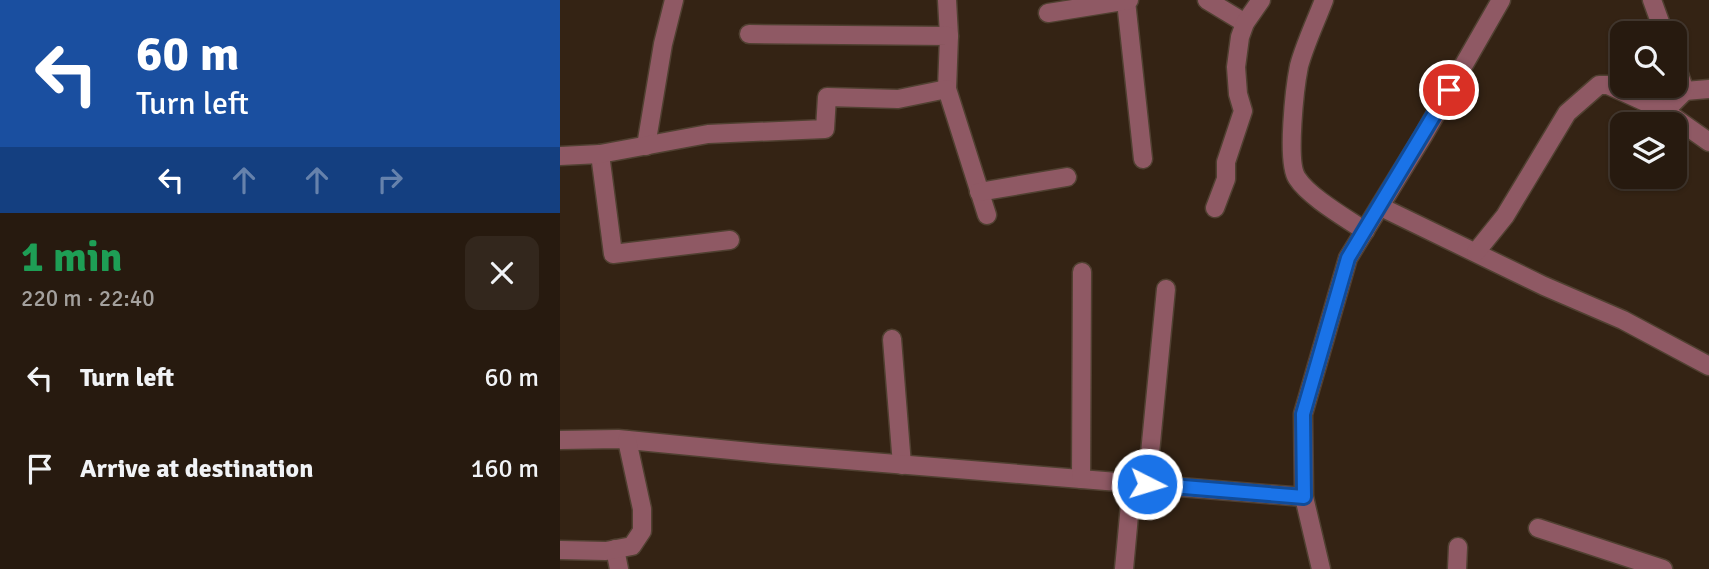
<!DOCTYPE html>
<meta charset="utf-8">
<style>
:root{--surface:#271a0f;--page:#33271d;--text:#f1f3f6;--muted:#a4a19e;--line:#43382f}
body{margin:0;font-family:Signika,sans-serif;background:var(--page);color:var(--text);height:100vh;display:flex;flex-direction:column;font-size:26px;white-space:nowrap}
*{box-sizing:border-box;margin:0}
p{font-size:23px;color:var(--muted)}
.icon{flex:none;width:38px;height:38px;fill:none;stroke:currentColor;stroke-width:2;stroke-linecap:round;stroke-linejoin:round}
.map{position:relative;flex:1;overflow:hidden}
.drawer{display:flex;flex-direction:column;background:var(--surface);width:560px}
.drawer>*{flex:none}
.guide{background:#1a4fa0;color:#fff;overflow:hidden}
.controls{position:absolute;left:1050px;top:21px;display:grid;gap:14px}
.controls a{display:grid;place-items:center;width:77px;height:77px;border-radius:14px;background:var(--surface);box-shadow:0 2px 5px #0004,0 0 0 2px var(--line);font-size:35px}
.pin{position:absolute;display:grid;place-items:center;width:60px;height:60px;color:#fff;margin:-30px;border:4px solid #fff;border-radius:50%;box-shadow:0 2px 7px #0007}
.me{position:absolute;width:77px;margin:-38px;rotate:95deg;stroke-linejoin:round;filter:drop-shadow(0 0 5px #0008)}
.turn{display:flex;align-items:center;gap:24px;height:147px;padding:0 21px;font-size:32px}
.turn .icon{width:91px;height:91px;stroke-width:2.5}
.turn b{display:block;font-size:49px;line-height:60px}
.lanes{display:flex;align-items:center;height:66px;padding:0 21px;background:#0003;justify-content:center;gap:35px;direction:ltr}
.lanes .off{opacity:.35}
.round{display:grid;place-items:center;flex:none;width:74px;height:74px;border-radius:14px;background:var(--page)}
.summary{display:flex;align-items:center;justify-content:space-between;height:119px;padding:0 21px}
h1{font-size:42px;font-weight:800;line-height:52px;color:#1e9e55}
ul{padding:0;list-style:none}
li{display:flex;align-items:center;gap:21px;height:91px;padding:0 21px}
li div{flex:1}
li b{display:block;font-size:26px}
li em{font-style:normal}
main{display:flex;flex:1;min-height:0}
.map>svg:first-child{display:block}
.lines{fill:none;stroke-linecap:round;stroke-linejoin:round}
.minor-casing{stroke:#504031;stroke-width:21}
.minor{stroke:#8f5964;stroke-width:18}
.route-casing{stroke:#114b97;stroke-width:18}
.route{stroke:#1a73e8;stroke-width:12}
</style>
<main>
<section class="drawer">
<div class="guide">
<div class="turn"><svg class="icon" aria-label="left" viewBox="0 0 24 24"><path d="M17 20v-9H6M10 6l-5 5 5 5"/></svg><div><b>60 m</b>Turn left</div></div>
<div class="lanes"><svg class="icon" aria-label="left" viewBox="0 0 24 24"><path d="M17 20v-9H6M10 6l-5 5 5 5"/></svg><svg class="icon off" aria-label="ahead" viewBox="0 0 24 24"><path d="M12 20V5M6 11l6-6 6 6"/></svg><svg class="icon off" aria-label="ahead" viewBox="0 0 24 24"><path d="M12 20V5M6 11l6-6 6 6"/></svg><svg class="icon off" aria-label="right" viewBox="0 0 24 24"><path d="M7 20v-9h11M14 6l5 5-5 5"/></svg></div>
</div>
<div class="summary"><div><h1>1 min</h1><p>220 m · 22:40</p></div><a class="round"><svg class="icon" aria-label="close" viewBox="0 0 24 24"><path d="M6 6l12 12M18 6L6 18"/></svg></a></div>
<ul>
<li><svg class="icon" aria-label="left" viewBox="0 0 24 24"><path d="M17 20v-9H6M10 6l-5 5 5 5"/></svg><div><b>Turn left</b></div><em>60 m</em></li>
<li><svg class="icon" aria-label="arrive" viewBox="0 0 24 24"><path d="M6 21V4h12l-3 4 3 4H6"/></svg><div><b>Arrive at destination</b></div><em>160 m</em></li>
</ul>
</section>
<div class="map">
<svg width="1149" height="569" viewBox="0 0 1149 569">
<rect width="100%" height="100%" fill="#342314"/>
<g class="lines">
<g class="minor-casing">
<g id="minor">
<path d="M387 0 389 36"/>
<path d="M647 0 685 23"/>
<path d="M764 0C756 21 745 44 739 66 735 86 726 162 737 178 749 197 786 218 805 231"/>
<path d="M1092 0 1104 33"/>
<path d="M566 1 583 159"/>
<path d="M488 13 569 0"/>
<path d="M189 34 389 36 387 89"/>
<path d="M1125 91 1149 89"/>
<path d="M1105 111 1125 91 1115 63"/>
<path d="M86 146 103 44 114 0"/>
<path d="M40 154 53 254 170 240"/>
<path d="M0 156 40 154 148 134 265 129 267 97 338 99 387 89 427 215"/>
<path d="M419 192 507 177"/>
<path d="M821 207 984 286 1063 320 1149 366"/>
<path d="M655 208 666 179V162L683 111 678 94 676 67 680 37 685 23 701 0"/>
<path d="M916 252 945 216 1007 113 1039 85H1048L1105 111 1149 142"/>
<path d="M332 339 342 465"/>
<path d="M0 440 58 439 212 454 744 497"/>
<path d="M521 479 522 272"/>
<path d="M587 484 606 289"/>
<path d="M978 528 1103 569"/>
<path d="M55 549 59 569"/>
<path d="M0 550 46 551 72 546 82 531V509L67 440"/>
<path d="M564 569 572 483"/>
<path d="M761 569 744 497 743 414 788 258 863 136 941 0"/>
<path d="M897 569 898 547"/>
</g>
</g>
<use href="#minor" class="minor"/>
</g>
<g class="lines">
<g class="route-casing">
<path id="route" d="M587 484 744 497 743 414 788 258 889 90"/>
</g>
<use href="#route" class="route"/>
</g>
</svg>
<div class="controls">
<a><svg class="icon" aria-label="search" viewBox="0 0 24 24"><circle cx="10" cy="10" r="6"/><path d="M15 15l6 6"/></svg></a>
<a><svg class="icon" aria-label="layers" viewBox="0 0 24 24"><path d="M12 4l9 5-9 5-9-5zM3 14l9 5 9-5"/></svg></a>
</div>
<div class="pin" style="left:889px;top:90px;background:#d93025"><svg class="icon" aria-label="arrive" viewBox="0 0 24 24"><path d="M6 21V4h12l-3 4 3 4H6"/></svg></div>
<svg class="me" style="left:587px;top:484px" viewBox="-20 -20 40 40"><circle r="17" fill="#1a73e8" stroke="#fff" stroke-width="3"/><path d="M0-11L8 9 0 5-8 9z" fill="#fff"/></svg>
</div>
</main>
